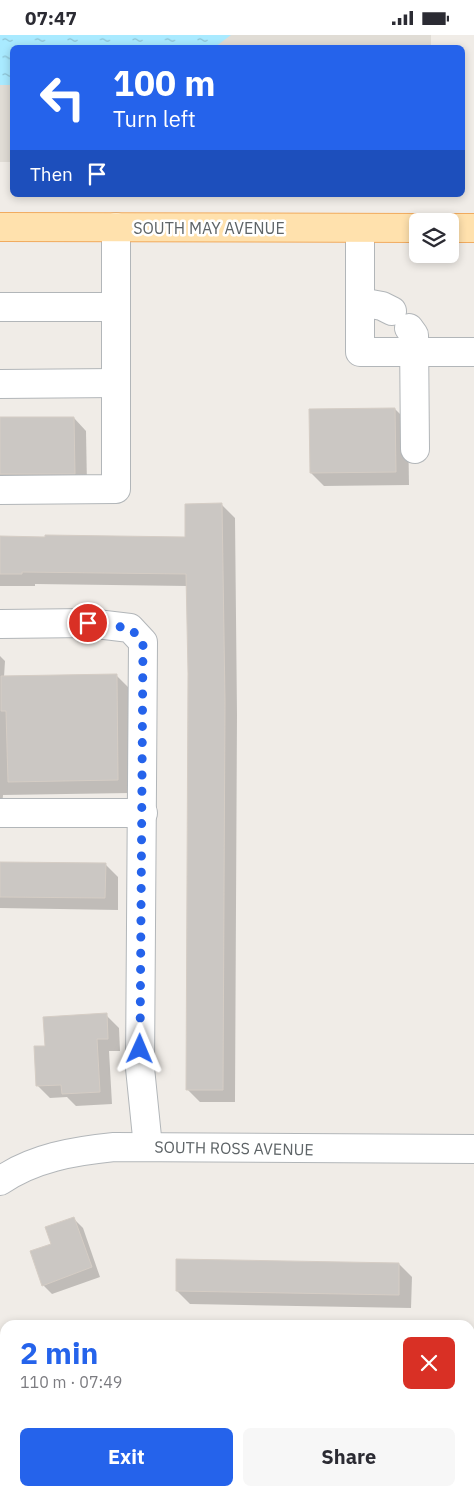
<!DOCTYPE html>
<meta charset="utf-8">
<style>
:root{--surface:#fff;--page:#f7f7f7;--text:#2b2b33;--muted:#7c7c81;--accent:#2563eb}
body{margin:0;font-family:"IBM Plex Sans",sans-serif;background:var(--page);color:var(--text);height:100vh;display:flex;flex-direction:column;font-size:19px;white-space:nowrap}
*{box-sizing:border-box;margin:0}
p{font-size:16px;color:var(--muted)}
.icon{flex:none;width:28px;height:28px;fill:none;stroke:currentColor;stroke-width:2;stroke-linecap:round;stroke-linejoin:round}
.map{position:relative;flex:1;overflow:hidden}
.side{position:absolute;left:0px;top:1285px;width:475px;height:176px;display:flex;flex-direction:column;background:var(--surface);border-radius:15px 15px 0 0;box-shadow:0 2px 8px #0003}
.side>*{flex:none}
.banner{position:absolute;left:10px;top:10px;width:455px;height:152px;border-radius:8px;box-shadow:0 2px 8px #0003;background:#2563eb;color:#fff;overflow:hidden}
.tools{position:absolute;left:409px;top:178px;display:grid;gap:10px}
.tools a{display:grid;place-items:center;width:50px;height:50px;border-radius:8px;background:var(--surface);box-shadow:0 2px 8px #0003;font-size:25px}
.pin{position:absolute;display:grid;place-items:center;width:42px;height:42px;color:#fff;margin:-21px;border:2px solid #fff;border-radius:50%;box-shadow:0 1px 5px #0007}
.me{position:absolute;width:55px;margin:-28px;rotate:1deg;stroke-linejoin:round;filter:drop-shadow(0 0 4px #0008)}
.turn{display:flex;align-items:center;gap:18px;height:105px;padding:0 20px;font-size:22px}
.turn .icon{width:65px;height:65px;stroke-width:2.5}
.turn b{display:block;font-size:35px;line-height:42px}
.then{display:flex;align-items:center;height:48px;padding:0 20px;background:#0003;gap:10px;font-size:19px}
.round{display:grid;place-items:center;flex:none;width:52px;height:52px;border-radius:8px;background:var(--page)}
.summary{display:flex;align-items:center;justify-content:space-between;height:85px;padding:0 20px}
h1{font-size:30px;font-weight:800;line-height:38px;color:var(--accent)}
.cta{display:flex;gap:10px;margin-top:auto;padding:10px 20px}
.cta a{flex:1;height:58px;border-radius:8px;background:var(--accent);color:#fff;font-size:20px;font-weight:800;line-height:58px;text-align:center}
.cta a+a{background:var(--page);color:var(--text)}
.status{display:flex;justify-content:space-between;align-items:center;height:35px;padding:0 25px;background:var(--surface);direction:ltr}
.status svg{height:14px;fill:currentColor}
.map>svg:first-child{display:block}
.education{fill:#e0dcd5}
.water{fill:url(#water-ripples)}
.shadow{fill:#0003}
.building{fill:#cbc7c3;stroke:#d5cdc5}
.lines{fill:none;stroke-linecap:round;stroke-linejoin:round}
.minor-casing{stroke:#b2b6b9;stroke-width:30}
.major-casing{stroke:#f1ab5f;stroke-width:30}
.minor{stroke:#fff;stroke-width:28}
.major{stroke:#ffe1ad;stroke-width:28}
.route{stroke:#2563eb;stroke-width:9;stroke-dasharray:0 16.2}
.labels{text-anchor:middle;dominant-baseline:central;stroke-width:5;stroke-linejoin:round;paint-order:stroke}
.street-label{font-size:16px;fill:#5e6467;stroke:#fff}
</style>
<div class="status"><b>07:47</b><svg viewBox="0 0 49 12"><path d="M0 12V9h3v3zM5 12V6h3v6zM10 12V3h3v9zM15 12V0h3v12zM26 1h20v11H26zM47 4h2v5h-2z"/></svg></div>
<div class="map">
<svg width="474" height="1461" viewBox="0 0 474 1461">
<defs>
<pattern id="water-ripples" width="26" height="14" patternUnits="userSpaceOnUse" patternTransform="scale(1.25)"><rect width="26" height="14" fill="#a9eaff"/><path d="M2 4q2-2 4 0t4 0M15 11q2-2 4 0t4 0" fill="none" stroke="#8dc1d2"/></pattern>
</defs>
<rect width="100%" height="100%" fill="#f0ece7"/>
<path class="education" d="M0 0H431V12H12V127H0Z"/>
<path class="water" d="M0 0H231L215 12H12V50H0Z"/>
<g class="shadow">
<path d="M395 374 408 387 409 450 324 451 311 438Z"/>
<path d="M74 383 86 396 87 451 0 454V384Z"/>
<path d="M222 470 235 483 237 680 235 1067H200L187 1054 189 638 187 551 35 549V551H0V502L187 503Z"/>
<path d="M0 621 5 626 4 642 116 640 129 653 130 758 3 760 2 773 0 772Z"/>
<path d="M0 828 105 829 118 842V875L0 873Z"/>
<path d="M106 980 119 993 120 1016H109L112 1069 76 1071 67 1062 50 1063 37 1050Z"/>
<path d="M74 1184 83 1193 100 1242 52 1259 43 1250 53 1209Z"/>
<path d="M399 1229 412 1242 411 1273 190 1269 177 1256Z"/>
<path d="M148 1456H415V1461H147Z"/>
</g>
<g class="building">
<path d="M395 373 396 437 310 438 309 374Z"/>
<path d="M0 382H74L75 439H0Z"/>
<path d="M222 468 225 667 223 1055H186L188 638 186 539 22 537V539H0V501L45 502V500L185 502V469Z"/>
<path d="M117 639 118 745 8 747 6 676H1V641Z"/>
<path d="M0 827 106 828 105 863 0 862Z"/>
<path d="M107 978 108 1004H97L100 1057 62 1059 61 1050 36 1051 34 1011H45L43 982Z"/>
<path d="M74 1182 92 1232 42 1251 30 1216 51 1209 45 1192Z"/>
<path d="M176 1224 399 1228V1260L176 1256Z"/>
</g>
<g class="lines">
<g class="minor-casing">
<g id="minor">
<path d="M360 193V317H474"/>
<path d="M360 267 382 271 392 276"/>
<path d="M0 272H116"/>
<path d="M409 293 414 300 415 414"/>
<path d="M0 349 116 348"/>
<path d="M0 455 116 454V192"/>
<path d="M0 589 88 588 130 593 143 607 140 1033 148 1112"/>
<path d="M0 778H143"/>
<path d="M0 1146C33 1123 74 1116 114 1112L474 1114"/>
<path d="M470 1353H474"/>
<path d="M131 1456V1461"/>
</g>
</g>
<g class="major-casing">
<g id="major">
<path d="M0 192 418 193"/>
<path d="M450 193H474"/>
</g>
</g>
<use href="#minor" class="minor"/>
<use href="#major" class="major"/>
</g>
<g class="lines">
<path class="route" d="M88 588 130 593 143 607 140 1014"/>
</g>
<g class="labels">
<g class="street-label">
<text x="209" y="193">SOUTH MAY AVENUE</text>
<text transform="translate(234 1113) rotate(1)">SOUTH ROSS AVENUE</text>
</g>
</g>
</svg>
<div class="tools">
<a><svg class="icon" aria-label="layers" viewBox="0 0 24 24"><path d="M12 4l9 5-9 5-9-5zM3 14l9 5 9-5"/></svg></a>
</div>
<div class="pin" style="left:88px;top:588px;background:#d93025"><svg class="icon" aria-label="arrive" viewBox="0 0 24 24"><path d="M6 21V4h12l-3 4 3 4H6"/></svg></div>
<svg class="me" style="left:140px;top:1014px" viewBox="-20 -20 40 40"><path d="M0-17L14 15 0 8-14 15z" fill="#2563eb" stroke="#fff" stroke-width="4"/></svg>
<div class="banner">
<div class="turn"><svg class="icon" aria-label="left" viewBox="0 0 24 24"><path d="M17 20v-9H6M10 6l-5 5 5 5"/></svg><div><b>100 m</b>Turn left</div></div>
<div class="then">Then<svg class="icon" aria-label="arrive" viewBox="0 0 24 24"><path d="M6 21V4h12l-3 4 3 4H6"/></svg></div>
</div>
<section class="side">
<div class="summary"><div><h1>2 min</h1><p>110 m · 07:49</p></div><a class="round" style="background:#d93025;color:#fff"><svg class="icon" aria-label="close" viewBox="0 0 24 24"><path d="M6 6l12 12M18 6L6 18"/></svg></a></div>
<div class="cta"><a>Exit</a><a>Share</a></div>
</section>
</div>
